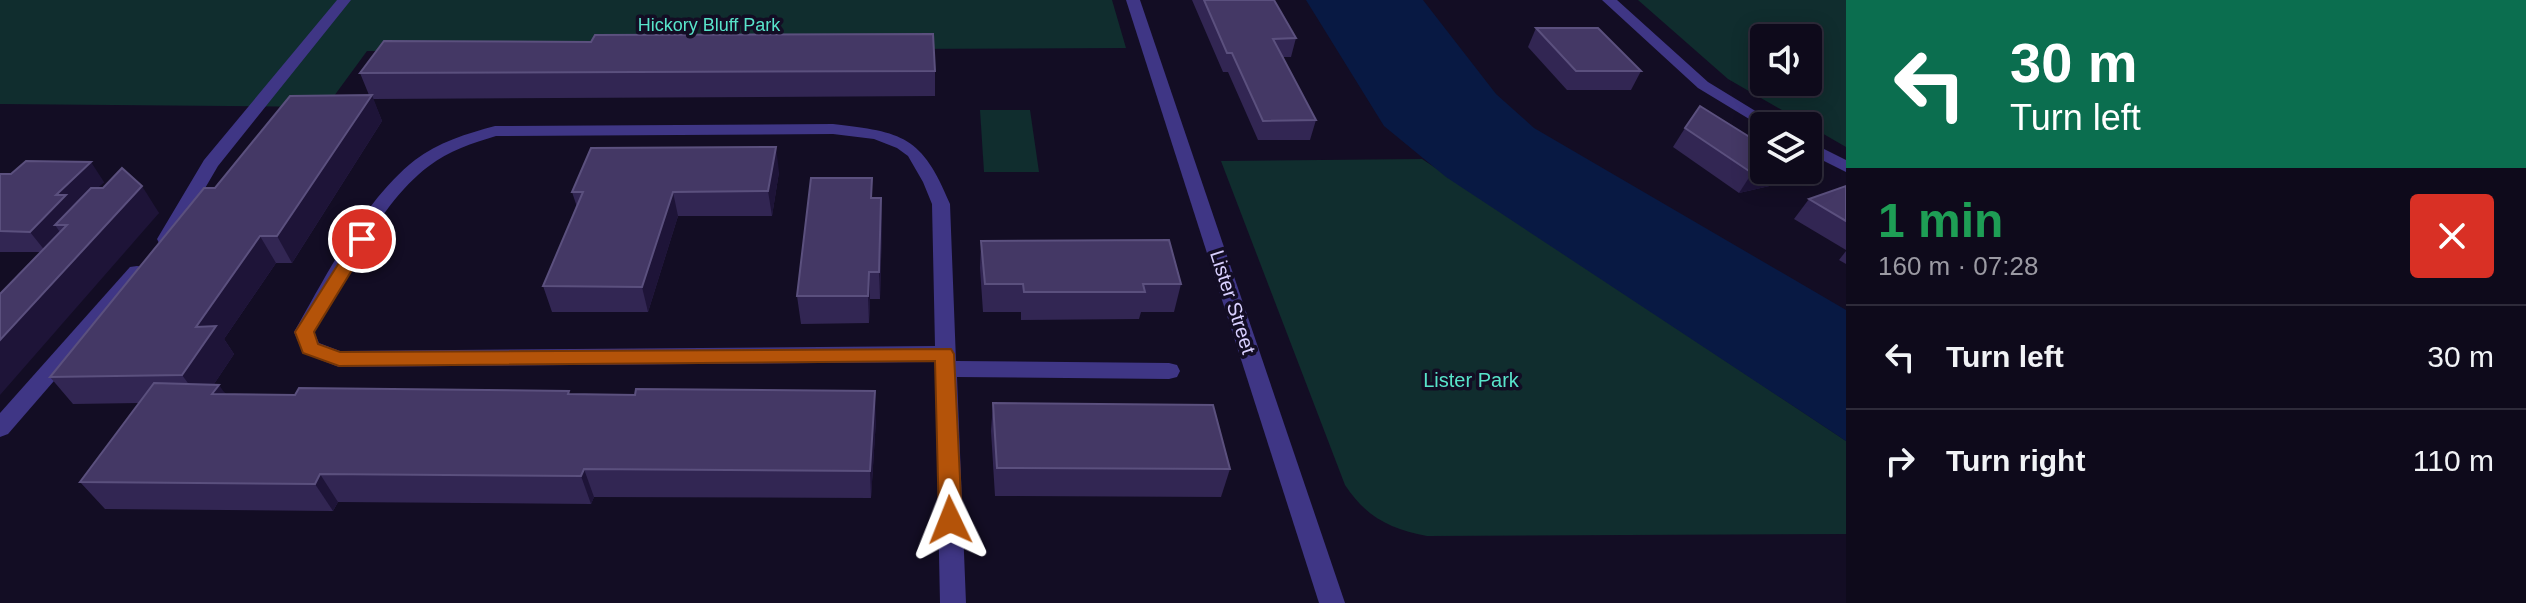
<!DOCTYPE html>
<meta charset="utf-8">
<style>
:root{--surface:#0e0a1b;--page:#1c1828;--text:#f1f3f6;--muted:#9b9aa3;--line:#2e2b3a}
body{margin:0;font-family:Arial,sans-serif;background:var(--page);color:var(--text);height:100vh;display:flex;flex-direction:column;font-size:30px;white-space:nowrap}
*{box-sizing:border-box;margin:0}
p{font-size:26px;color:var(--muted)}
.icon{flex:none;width:44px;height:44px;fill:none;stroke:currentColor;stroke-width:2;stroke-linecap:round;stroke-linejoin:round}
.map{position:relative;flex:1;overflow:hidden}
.sheet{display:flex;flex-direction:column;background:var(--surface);width:680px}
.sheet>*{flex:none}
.guide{background:#0b6e4f;color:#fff;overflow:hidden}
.tools{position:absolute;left:1750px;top:24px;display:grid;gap:16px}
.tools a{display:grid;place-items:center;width:72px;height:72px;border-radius:8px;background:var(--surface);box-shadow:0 4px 20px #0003,0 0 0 2px var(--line);font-size:40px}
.pin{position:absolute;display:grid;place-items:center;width:68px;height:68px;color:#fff;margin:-34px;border:4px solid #fff;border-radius:50%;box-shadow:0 2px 8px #0007}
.me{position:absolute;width:88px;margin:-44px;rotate:358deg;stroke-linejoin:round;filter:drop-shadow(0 0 6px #0008)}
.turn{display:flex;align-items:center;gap:28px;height:168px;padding:0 32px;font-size:36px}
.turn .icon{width:104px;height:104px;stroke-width:2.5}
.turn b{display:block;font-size:56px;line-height:68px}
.round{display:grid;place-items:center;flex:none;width:84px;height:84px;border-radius:8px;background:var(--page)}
.summary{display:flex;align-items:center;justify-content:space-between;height:136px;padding:0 32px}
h1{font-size:48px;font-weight:600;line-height:60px;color:#1e9e55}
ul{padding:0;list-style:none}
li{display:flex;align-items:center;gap:24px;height:104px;padding:0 32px;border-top:2px solid var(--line)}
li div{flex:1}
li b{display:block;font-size:30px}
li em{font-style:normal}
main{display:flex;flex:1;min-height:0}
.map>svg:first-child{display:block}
.green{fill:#102d2e;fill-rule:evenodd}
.water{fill:#081943}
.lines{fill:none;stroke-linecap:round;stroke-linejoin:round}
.service{fill:#3f3685;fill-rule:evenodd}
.minor{fill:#3f3685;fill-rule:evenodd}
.wall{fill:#322653}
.shaded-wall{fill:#1e1438}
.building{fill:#443865;stroke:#5b507e;stroke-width:2}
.route{fill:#b45309;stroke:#753606;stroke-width:2}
.labels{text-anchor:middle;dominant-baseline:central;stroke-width:7;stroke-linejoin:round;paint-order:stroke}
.far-park-label{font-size:18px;fill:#58e4ca;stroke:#130d24}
.street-label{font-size:20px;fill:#d9d0ff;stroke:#130d24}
.park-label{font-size:20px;fill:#58e4ca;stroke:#130d24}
</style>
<main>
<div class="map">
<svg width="1846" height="603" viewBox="0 0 1846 603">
<rect width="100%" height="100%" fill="#130d24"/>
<g class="green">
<path d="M0 0H1112L1126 48 367 51 326 107 0 104Z"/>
<path d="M1638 0H1846V147L1728 79ZM1808 38V82H1764V38Z"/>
<path d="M980 110H1030L1039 172H984Z"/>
<path d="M1422 159 1846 441V534L1427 536C1390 529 1366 517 1345 485L1221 161Z"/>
</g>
<path class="water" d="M1306 0H1423L1496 94 1534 128 1846 310V441L1446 177 1384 126Z"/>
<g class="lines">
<g class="service">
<path d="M337 0H351L218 166 173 243H159L157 239 204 160Z"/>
<path d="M833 124C903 132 922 136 950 204L956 361 1169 363 1177 365 1180 371 1177 377 1169 379 957 377 966 603H940L935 362 339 367 303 353 294 332C326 276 364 200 415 160 437 143 468 133 495 126ZM833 134 874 139 897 148 908 156 923 182 932 204 935 346 340 351 319 343 314 332C346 279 379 203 429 166 448 151 473 143 496 136Z"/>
<path d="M137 266 144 267 147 272 144 277 8 434 0 437V413L130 267Z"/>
</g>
<g class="minor">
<path d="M1126 0H1140L1345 603H1319Z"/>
<path d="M1602 0H1617L1708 82 1780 126 1764 128 1698 88Z"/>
<path d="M1808 141 1846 160V172L1808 153Z"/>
</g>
</g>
<g class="wall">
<path d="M1192 0H1274L1296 38 1291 57H1283L1316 120 1310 140H1258L1228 72H1223Z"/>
<path d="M1536 28 1641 71 1631 90H1567L1528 47Z"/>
<path d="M935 71V96L373 99 382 121 292 263H276L224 339 234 354 214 384 226 394H571L876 419 871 498 594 497 591 504 338 502 333 511 105 509 80 482 139 403 73 404 50 377 369 95 360 73Z"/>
<path d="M1685 128 1778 184 1739 193 1673 147Z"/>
<path d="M779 172 772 216H678L648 312H552L543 286 577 207 572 192Z"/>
<path d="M0 174 104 182 97 188 159 213 41 252H0Z"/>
<path d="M1846 186V250L1794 219 1809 199Z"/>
<path d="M873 198H881L882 225 880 299H870L869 323 801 324 797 296Z"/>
<path d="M981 241 1181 284 1174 312H1141L1139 319 1021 320V312H983L980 268Z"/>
<path d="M1846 251V264L1839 260Z"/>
<path d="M993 403 1230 469 1221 497 995 496 991 431Z"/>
</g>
<g class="shaded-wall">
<path d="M372 95 382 121 292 263 277 236Z"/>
<path d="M776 147 779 172 772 216 768 191Z"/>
<path d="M91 162 104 182 76 209 67 225H55L62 235 46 252 30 232 56 195Z"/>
<path d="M1765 170H1788L1778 184 1739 193 1752 173Z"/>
<path d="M142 186 159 213 0 395V340Z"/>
<path d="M673 192 678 216 648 312 642 287Z"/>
<path d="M881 198 882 225 880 299 879 272Z"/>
<path d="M260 236 276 263 224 339 234 354 202 402 182 375 196 327Z"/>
<path d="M869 272 870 299 869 323 868 296Z"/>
<path d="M219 385 238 412 212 394Z"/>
<path d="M875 391 876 419 871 498 870 471Z"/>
<path d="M584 469 594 497 591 504 581 476Z"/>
<path d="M320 474 338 502 333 511 315 484Z"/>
</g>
<g class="building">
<path d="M1204 0H1274L1296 38 1273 39 1316 120 1263 121 1232 53H1227Z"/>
<path d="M1536 28H1598L1641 71H1576Z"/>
<path d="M933 34 935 71 360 73 384 41 591 42 595 35Z"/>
<path d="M372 95 277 236H260L196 327 216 326 182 375 50 377 204 188H215L290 96Z"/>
<path d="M1700 106 1764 146V170H1765L1752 173 1685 128Z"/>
<path d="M776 147 768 191 673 192 642 287 543 286 583 192H572L591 148Z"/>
<path d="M26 161 91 162 56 195H66L30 232 0 231V174H11Z"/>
<path d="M122 168 142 186 0 340V294L67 225H55L91 188H103Z"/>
<path d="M811 178H872L871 198H881L879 272H869L868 296H797Z"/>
<path d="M1846 186V221L1809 199Z"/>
<path d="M1169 240 1181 284H1143L1145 292H1024L1023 284H985L981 241Z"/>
<path d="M154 383 219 385 212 394 295 395 299 388 569 391 568 394 635 395 636 389 875 391 870 471 584 469 581 476 320 474 315 484 80 482Z"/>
<path d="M993 403 1213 405 1230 469 997 468Z"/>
</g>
<path class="route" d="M362 234 371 239 314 332 318 344 340 352 951 349 954 354 962 520 958 526 950 529 943 526 939 520 935 361 339 366 303 353 295 332 356 236Z"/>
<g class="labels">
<g class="far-park-label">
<text x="709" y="25">Hickory Bluff Park</text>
</g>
<g class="street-label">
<text transform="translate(1233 302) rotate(72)">Lister Street</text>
</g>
<g class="park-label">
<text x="1471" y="380">Lister Park</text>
</g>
</g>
</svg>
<div class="tools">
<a><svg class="icon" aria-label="sound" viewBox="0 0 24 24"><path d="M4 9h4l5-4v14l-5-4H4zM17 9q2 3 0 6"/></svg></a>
<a><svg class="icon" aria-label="layers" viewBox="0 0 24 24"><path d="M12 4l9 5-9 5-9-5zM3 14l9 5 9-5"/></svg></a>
</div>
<div class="pin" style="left:362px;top:239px;background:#d93025"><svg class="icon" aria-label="arrive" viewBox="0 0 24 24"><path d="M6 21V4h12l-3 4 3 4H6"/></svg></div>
<svg class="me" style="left:950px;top:520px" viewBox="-20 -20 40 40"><path d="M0-17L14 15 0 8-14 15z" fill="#b45309" stroke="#fff" stroke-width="4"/></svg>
</div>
<section class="sheet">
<div class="guide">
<div class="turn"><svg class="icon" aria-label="left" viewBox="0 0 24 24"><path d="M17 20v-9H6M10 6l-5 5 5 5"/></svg><div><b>30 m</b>Turn left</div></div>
</div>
<div class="summary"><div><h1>1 min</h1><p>160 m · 07:28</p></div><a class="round" style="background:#d93025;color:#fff"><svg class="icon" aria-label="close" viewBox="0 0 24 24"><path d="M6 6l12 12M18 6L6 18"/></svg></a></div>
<ul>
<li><svg class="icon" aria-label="left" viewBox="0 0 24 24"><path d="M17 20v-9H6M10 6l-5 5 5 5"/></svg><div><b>Turn left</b></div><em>30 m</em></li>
<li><svg class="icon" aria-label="right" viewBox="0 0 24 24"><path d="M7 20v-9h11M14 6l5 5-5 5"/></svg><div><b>Turn right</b></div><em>110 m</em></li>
</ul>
</section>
</main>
